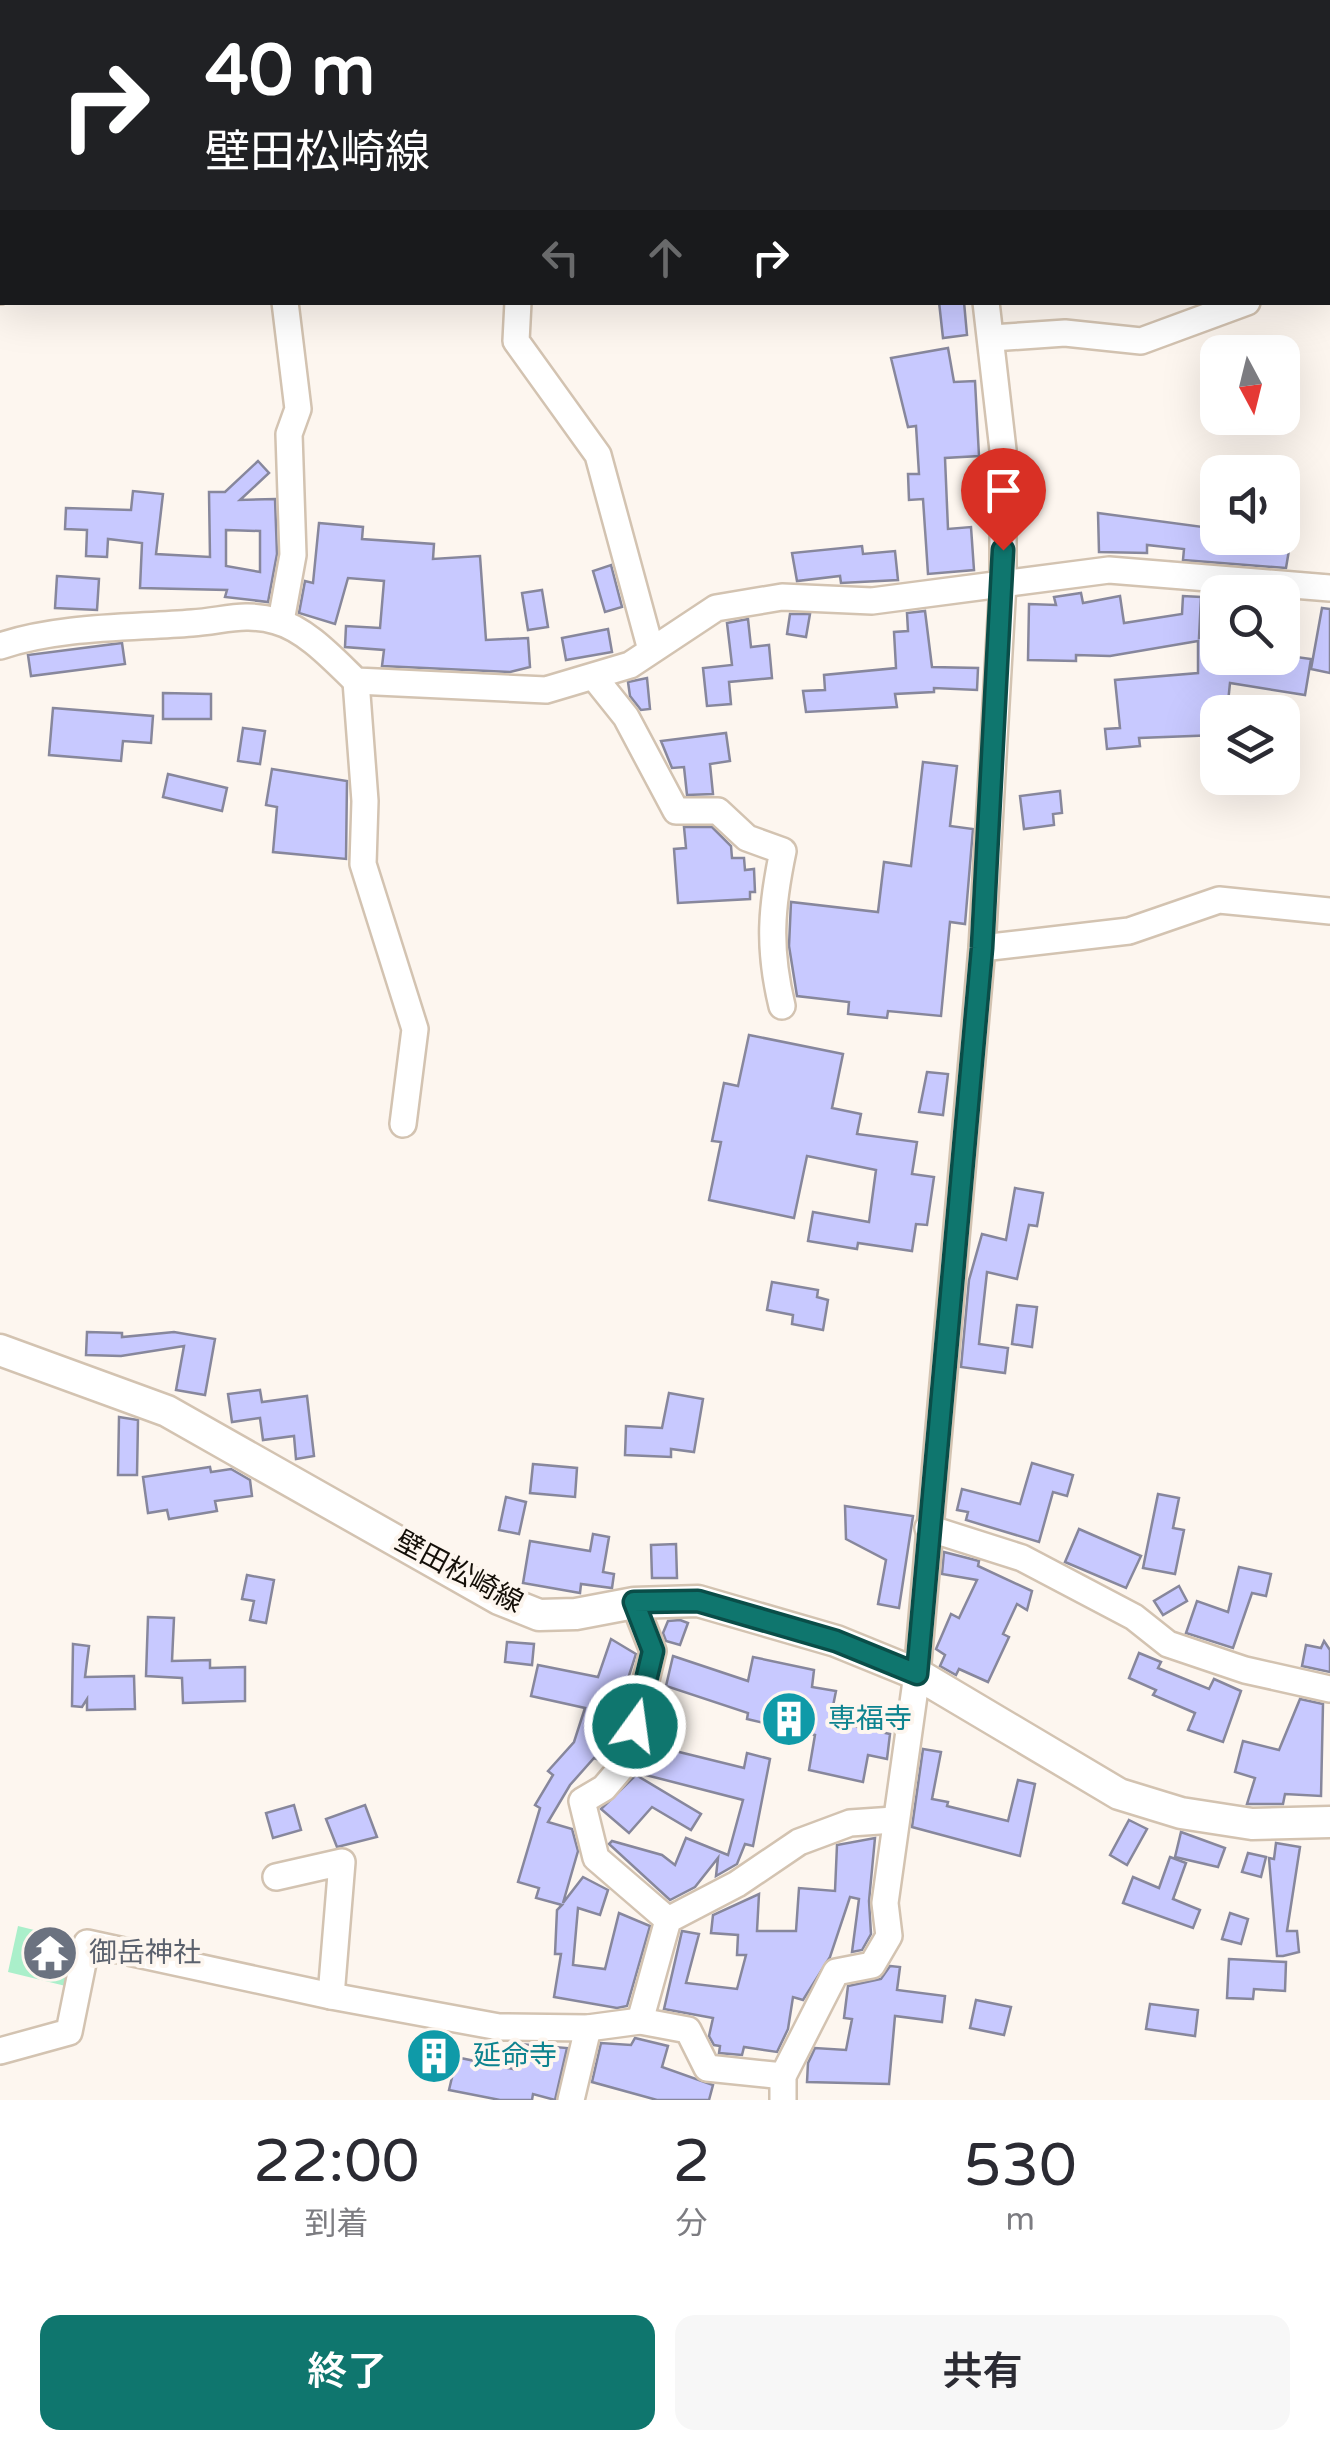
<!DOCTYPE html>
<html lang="ja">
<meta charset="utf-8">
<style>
:root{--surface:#fff;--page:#f7f7f7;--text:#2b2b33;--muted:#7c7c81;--accent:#0f766e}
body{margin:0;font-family:"Varela Round","Noto Sans JP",sans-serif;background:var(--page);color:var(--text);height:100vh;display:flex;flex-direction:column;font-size:38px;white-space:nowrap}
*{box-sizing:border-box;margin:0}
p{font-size:32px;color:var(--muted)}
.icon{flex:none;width:55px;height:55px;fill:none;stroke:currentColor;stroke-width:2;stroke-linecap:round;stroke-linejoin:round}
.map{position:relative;height:2100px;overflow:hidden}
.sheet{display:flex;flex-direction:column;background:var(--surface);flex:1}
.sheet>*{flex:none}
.guide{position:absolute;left:0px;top:0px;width:1330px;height:305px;box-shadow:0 10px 40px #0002;background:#202124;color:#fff;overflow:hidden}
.needle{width:65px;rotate:173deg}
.controls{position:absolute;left:1200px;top:335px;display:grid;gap:20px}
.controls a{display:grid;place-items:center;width:100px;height:100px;border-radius:20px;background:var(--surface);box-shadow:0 10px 40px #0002;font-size:50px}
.pin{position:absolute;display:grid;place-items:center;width:85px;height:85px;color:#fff;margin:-102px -42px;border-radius:50% 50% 50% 0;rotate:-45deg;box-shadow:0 0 10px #0007}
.pin .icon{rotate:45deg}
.me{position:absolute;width:110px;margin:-55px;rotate:14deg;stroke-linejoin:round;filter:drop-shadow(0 0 8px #0008)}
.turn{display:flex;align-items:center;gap:35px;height:210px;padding:0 40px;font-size:45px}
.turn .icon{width:130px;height:130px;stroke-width:2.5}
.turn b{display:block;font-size:70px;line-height:85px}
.lanes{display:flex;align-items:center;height:95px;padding:0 40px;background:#0003;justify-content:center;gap:50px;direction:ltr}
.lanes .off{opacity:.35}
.eta{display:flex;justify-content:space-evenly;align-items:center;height:170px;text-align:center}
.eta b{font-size:60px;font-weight:600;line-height:70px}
.action{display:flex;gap:20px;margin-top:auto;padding:20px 40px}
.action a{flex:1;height:115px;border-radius:20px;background:var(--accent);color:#fff;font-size:40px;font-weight:600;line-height:115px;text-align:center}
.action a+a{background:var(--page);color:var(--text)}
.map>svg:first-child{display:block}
.green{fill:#aaefca}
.building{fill:#c8c9ff;stroke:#87879c;stroke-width:2.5;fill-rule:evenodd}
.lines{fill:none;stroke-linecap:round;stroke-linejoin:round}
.minor-casing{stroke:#d3c3b1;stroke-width:30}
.major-casing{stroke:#d3c3b1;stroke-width:35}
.minor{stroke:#fff;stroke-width:25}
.major{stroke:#fff;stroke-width:30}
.route-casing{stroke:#0a4d48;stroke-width:25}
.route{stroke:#0f766e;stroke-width:18}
.labels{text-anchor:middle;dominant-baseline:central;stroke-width:8;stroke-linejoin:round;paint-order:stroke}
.street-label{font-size:28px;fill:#140f08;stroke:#fdf6ef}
.culture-label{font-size:28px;fill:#0d838f;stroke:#fdf6ef;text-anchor:start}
.worship-label{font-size:28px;fill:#5b616d;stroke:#fdf6ef;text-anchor:start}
</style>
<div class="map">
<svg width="1330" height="2100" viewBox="0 0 1330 2100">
<rect width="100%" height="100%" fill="#fdf6ef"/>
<path class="green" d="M18 1926 87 1943 78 1989 8 1972Z"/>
<g class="building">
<path d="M939 302H964L967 335 943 338Z"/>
<path d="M948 348 954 382 975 381 979 456 945 458 948 529 971 527 974 570 928 574 923 499 909 500 908 474H919L916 426 908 427 891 358Z"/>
<path d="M258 461 269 473 240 500 275 499 277 554 268 602 225 597 227 590 140 588 142 543 108 539 107 557 86 556 87 530 65 529 66 508 131 510 133 491 163 494 156 554 210 557 209 492H225ZM226 530 260 531V572L226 566Z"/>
<path d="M1098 513 1218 529V538H1229L1228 542 1289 550 1286 568 1183 560 1184 549 1147 545V553L1099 552Z"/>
<path d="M319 523 363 527 362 539 434 544 433 559 480 556 486 640 528 638 530 667 510 672 382 666 384 650 345 647 346 626 380 628 384 581 348 578 335 624 299 613 305 581 313 583Z"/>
<path d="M862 546 863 554 895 551 898 580 841 583 840 576 797 581 792 553Z"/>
<path d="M611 565 622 607 605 612 593 571Z"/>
<path d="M57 576 99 579 97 610 55 608Z"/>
<path d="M542 590 548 627 528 630 522 593Z"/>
<path d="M1081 593 1083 603 1120 596 1124 623 1182 614 1183 596 1201 597 1199 638 1218 637V658L1282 655 1311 659 1305 695 1230 683 1227 712H1218V735L1139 738 1140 746 1107 749 1105 729 1120 728 1115 680 1198 673V641L1110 656 1076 655V661L1028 660 1029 604 1056 605 1054 597Z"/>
<path d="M1322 608 1330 609V673L1311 669Z"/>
<path d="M925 611 932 667 978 668 977 690 934 688V692L895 694 897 707 806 712 803 691 825 690 824 675 896 668 894 632 908 631 907 613Z"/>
<path d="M790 614H810L806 637 787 634Z"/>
<path d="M748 619 751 647 769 645 772 678 729 682 731 704 707 706 703 668 732 665 727 623Z"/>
<path d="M608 629 612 652 566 660 562 638Z"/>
<path d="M122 643 125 664 31 676 28 655Z"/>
<path d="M647 678 650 709 641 710 630 696 628 682Z"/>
<path d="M163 693 211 694V719H163Z"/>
<path d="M53 708 153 716 151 743 123 741 121 761 49 755Z"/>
<path d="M243 728 265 731 260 764 238 761Z"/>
<path d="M726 733 730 761 710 764 713 794 687 795 684 767 672 768 661 741Z"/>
<path d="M923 762 957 766 950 826 973 829 965 924 950 922 941 1016 888 1011 887 1018 848 1014 849 1002 797 996 789 946 791 902 878 912 884 862 911 866Z"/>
<path d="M272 769 347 781 346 859 273 852 277 807 266 805Z"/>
<path d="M168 774 227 788 222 811 163 797Z"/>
<path d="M1060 791 1062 813 1053 814 1054 825 1024 829 1020 796Z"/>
<path d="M684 827H712L731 846 732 858H744L745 870 754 869 755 892H750V899L678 903 674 849 686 848Z"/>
<path d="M749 1035 843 1054 832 1108 861 1114 857 1134 917 1142 912 1174 934 1177 927 1225 916 1224 912 1251 858 1243 857 1249 808 1241 813 1212 869 1222 876 1170 807 1156 794 1218 709 1200 721 1142 712 1141 724 1083 738 1086Z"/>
<path d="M927 1072 948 1074 943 1115 919 1112Z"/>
<path d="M1015 1188 1043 1193 1037 1226 1029 1225 1017 1279 987 1272 979 1344 1008 1348 1005 1373 961 1367 969 1280 982 1234 1006 1240Z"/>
<path d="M772 1282 818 1290 817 1297 828 1300 823 1330 792 1324 793 1315 767 1310Z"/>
<path d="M1017 1305 1037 1307 1032 1347 1012 1344Z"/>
<path d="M87 1332 122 1333V1337L174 1332 215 1339 205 1395 176 1390 184 1346 121 1356 86 1355Z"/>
<path d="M260 1390 262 1402 307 1396 314 1456 296 1459 294 1436 263 1440 260 1418 232 1422 228 1394Z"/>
<path d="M669 1393 703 1399 694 1452 671 1449V1457L625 1455 626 1426 662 1428Z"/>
<path d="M119 1417 138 1420 137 1475H118Z"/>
<path d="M1032 1463 1073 1475 1067 1496 1053 1492 1039 1542 966 1520 968 1512 957 1510 962 1489 1020 1504Z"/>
<path d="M533 1464 577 1468 575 1497 530 1493Z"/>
<path d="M210 1467 211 1472 231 1469 250 1480 252 1496 215 1501 217 1511 169 1519 167 1510 148 1513 143 1477Z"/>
<path d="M1158 1494 1179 1498 1173 1528 1184 1530 1175 1574 1143 1568Z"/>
<path d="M506 1497 526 1502 519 1534 499 1530Z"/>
<path d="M845 1506 913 1516 899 1608 878 1604 886 1560 846 1539Z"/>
<path d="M1079 1529 1141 1556 1126 1588 1065 1562Z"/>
<path d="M593 1534 609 1537 603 1572 614 1574 612 1588 581 1584 580 1593 523 1583 530 1541 590 1551Z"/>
<path d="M676 1544 677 1578H652L651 1545Z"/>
<path d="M944 1552 979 1561 978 1566 1032 1591 1027 1610 1017 1604 1003 1634 1009 1637 988 1682 959 1669 956 1675 940 1666 945 1655 936 1649 951 1614 959 1618 977 1580 942 1574Z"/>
<path d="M1239 1567 1271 1574 1266 1596 1252 1593 1233 1648 1186 1633 1197 1601 1228 1612Z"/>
<path d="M247 1575 274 1580 266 1623 250 1620 254 1601 242 1599Z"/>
<path d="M1179 1586 1187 1601 1163 1615 1154 1601Z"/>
<path d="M148 1617 174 1618 172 1661 210 1660V1668L245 1667V1701L183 1703 182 1678 146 1676Z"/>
<path d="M680 1620 688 1623 680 1645 666 1641 663 1633 668 1621Z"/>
<path d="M611 1639 636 1654 610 1734 616 1736 611 1754 605 1762 594 1758 570 1785 548 1822 572 1829 578 1851 563 1903 583 1877 608 1890 600 1915 578 1908 573 1965 605 1969 619 1913 650 1926 627 2006 617 2008 554 1997 561 1954H555L557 1910 562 1905 536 1898 539 1888 518 1882 540 1808 535 1805 553 1775 548 1771 574 1742 585 1708 531 1696 538 1665 598 1677Z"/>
<path d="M1324 1641 1330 1650V1672L1302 1666 1306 1645 1321 1648Z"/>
<path d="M507 1642 534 1644 532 1665 505 1662Z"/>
<path d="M73 1644 89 1646 85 1677 134 1676 135 1709 87 1710V1699L82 1707 72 1706Z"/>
<path d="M1139 1653 1161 1662 1158 1668 1209 1689 1214 1679 1241 1691 1223 1742 1188 1730 1195 1713 1153 1695 1156 1690 1129 1678Z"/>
<path d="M673 1656 748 1681 753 1657 814 1670 812 1687 836 1691 830 1721 890 1734 887 1759 868 1755 863 1782 809 1770 815 1735 747 1719 748 1713 666 1686Z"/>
<path d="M1300 1699 1323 1704 1321 1796 1285 1794 1283 1804H1247L1255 1778 1235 1772 1243 1741 1279 1750Z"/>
<path d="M655 1712 668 1716 659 1747 744 1768 747 1753 770 1759 753 1846 745 1844 737 1864 716 1876 718 1858 695 1887 670 1900 609 1844 612 1841 662 1855 675 1865 686 1838 728 1855 743 1800 638 1773Z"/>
<path d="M923 1749 941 1752 932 1799 948 1802 947 1806 1008 1821 1018 1780 1035 1784 1020 1856 912 1827Z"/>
<path d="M636 1775 701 1814 691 1830 652 1807 629 1833 601 1809Z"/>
<path d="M294 1805 301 1830 273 1838 266 1813Z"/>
<path d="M365 1805 377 1837 337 1847 326 1819Z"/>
<path d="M1129 1820 1147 1829 1127 1865 1110 1855Z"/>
<path d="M1181 1832 1225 1848 1218 1867 1175 1857Z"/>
<path d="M875 1838 869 1901 871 1934 862 1950 852 1952 859 1899 850 1897 830 1957 803 2000 793 1997 788 2029 777 2052 744 2047 742 2055 719 2053 720 2046 714 2045 709 2036 713 2018 664 2009 682 1931 699 1934 686 1983 737 1989 746 1955H737L738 1935 711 1933 713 1915 759 1894 757 1931H796L799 1888 835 1891 837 1845Z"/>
<path d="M1276 1843 1300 1847 1287 1931H1297L1299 1952 1283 1956H1277L1269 1858 1274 1859Z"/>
<path d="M1248 1853 1266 1857 1261 1877 1242 1872Z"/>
<path d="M1170 1857 1186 1863 1173 1899 1200 1910 1193 1928 1123 1903 1133 1877 1159 1888Z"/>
<path d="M1230 1913 1248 1919 1241 1944 1222 1939Z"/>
<path d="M1229 1959 1286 1962 1285 1991 1254 1989 1253 1999 1227 1998Z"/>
<path d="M890 1966 900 1967 897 1990 945 1996 942 2022 895 2016 889 2084 807 2082 808 2063 815 2048 846 2050 852 2019 844 2018 848 1986 881 1979Z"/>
<path d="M976 2000 1011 2007 1004 2035 970 2028Z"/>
<path d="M1150 2004 1198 2010 1195 2036 1146 2029Z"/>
<path d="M635 2038 668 2046 662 2067 713 2085 709 2100H657L592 2082 601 2043 631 2045Z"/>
<path d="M421 2039 453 2045 451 2056 513 2069 520 2044 567 2048 555 2100 533 2094 532 2100H500L449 2090 453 2073 415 2066Z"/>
</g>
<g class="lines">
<g class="minor-casing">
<g id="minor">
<path d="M383 0V2"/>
<path d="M935 0V2"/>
<path d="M756 2 761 0"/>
<path d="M1328 205 1330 204"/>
<path d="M0 291 2 290"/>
<path d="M518 302 516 341 598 455 651 650"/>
<path d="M992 338 1065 333 1141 341 1247 302"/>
<path d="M281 621 293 555 289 434 298 409 285 302"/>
<path d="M0 646C61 626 129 628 192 623 223 621 245 612 276 621 306 629 334 660 356 681L546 690 630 665 716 608 782 597 872 601 1109 570 1330 588"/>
<path d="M594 677 626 717 676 811H718L747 838 783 851C771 908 768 948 782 1006"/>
<path d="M356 681 365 801 363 864 415 1029 403 1124"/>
<path d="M982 948 1129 931 1219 900 1330 911"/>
<path d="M928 1528 1022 1558 1134 1617 1168 1644 1245 1670 1330 1689"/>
<path d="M634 1603 653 1651 626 1762 604 1788 582 1801 596 1858 668 1920"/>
<path d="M276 1877 342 1862 331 1996"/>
<path d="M640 2021 668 1920 737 1884 799 1842 850 1823 894 1820"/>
<path d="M0 2051 69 2032 87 1943 331 1996 499 2027 588 2028 640 2021 688 2030 707 2068 783 2076"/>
<path d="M571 2100 588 2028"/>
<path d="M783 2100V2076L836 1972 872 1965 889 1936 885 1903 917 1674 982 948 1003 583V450L986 302"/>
</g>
</g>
<g class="major-casing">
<path id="major" d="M0 1350 167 1411 499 1599 539 1615 576 1614 634 1603 698 1601 836 1641 917 1674 1119 1794 1181 1813 1252 1824 1330 1822"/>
</g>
<use href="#minor" class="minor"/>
<use href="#major" class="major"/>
</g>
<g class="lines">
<g class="route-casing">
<path id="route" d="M635 1726 653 1651 634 1602 698 1601 836 1641 917 1674 982 948 1003 550"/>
</g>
<use href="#route" class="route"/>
</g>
<defs>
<g id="building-disc" transform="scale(2.875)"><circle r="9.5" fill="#0f9aa8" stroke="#fdf6ef"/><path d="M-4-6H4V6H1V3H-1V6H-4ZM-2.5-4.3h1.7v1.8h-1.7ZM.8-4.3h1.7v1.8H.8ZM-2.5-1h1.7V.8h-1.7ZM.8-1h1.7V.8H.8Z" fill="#fff"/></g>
<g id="temple-disc" transform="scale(2.875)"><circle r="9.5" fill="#6b7280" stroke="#fdf6ef"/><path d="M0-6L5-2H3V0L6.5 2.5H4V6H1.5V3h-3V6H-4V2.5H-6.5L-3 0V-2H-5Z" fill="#fff"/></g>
</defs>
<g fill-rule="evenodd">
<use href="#building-disc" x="789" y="1719"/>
<use href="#temple-disc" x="50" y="1953"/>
<use href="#building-disc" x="434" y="2056"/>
</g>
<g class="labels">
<g class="street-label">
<text transform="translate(459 1572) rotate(28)">壁田松崎線</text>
</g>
<g class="culture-label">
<text x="828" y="1719">専福寺</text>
<text x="473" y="2056">延命寺</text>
</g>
<g class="worship-label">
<text x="89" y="1953">御岳神社</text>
</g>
</g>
</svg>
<div class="controls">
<a><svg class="needle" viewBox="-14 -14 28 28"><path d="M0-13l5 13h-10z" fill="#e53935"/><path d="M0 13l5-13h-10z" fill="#7c7c81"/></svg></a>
<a><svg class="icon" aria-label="sound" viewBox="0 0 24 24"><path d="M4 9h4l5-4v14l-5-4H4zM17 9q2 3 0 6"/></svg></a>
<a><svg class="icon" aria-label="search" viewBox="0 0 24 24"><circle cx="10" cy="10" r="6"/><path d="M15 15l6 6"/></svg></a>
<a><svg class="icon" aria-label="layers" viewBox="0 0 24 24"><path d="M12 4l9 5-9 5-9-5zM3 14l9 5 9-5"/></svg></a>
</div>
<div class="pin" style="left:1003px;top:550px;background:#d93025"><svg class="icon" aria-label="arrive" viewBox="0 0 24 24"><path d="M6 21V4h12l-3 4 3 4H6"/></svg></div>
<svg class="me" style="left:635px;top:1726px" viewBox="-20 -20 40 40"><circle r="17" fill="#0f766e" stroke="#fff" stroke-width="3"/><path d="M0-11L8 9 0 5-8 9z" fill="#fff"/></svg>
<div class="guide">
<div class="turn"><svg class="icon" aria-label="right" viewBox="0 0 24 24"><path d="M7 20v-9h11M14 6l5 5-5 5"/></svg><div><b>40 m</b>壁田松崎線</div></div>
<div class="lanes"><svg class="icon off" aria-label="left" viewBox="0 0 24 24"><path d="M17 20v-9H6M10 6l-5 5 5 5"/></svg><svg class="icon off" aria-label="ahead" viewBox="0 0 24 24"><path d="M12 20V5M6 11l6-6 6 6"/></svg><svg class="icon" aria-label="right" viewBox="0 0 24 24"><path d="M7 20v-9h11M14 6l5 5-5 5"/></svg></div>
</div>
</div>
<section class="sheet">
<div class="eta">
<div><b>22:00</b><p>到着</p></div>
<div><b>2</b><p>分</p></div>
<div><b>530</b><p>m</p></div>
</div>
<div class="action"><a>終了</a><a>共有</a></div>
</section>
